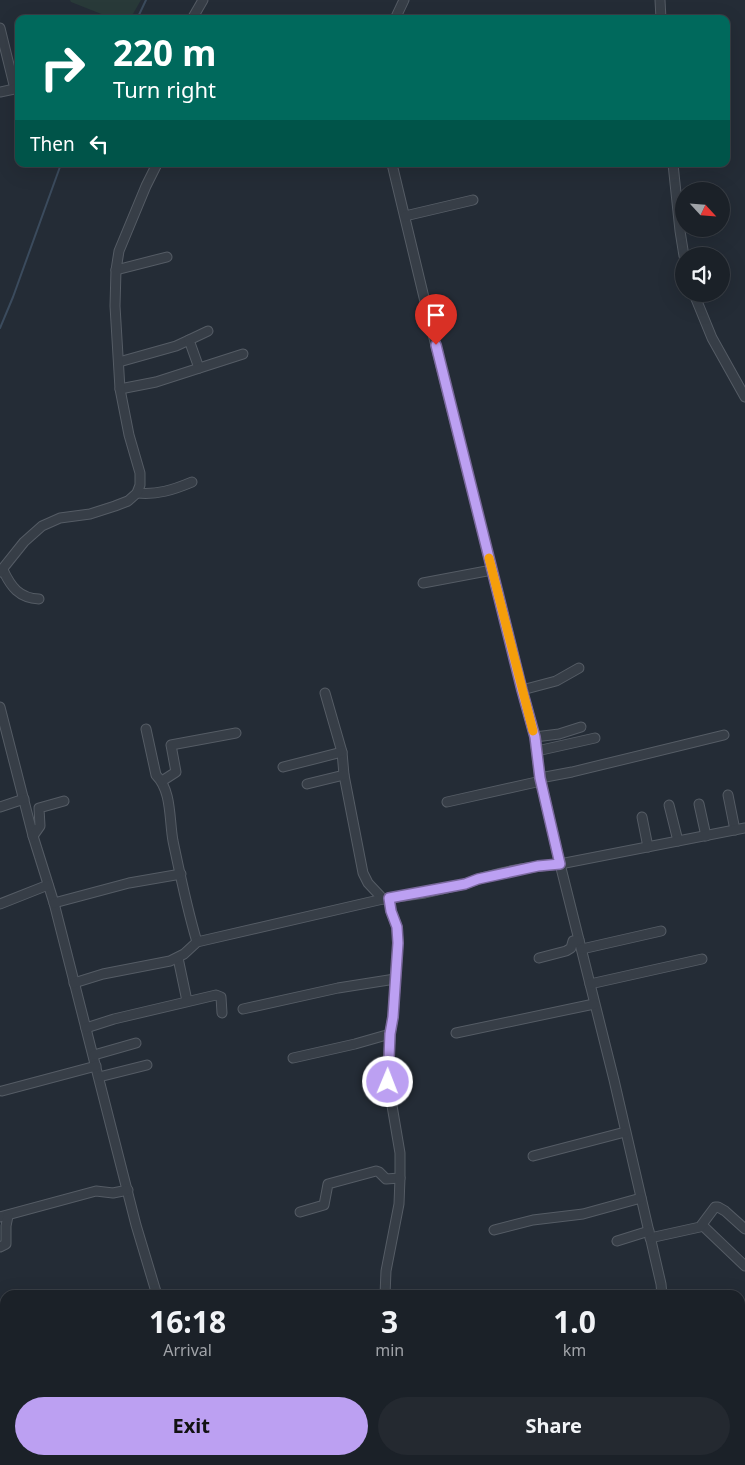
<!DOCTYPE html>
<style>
:root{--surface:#1b2128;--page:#242930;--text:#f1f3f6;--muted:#a0a3a8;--line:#393e45;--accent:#bca0f2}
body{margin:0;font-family:"Noto Sans",sans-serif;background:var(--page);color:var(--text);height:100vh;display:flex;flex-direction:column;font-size:19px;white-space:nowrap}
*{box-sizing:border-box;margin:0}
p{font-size:16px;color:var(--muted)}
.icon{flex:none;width:28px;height:28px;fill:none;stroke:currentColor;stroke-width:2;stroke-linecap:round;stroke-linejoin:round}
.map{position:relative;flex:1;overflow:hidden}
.drawer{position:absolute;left:0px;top:1290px;width:745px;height:175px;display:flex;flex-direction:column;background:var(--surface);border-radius:15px 15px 0 0;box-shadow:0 5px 20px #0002,0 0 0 1px var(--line)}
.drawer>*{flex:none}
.banner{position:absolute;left:15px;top:15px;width:715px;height:152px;border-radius:10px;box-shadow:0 5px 20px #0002,0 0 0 1px var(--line);background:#00695c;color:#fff;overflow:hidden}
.needle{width:32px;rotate:116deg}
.tools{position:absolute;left:675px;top:182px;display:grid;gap:10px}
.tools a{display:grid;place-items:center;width:55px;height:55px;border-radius:50%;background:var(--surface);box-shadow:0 5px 20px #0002,0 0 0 1px var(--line);font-size:25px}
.pin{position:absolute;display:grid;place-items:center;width:42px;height:42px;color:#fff;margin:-51px -21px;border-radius:50% 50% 50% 0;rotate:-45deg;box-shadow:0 0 5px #0007}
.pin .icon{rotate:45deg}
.me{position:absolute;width:55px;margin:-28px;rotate:1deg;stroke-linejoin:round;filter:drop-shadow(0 0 4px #0008)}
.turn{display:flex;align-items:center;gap:18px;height:105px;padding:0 15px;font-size:22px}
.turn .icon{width:65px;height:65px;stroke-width:2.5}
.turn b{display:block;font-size:35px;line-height:42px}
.then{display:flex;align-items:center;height:48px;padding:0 15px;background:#0003;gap:10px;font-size:19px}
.eta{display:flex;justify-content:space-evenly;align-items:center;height:85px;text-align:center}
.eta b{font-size:30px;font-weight:700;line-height:35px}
.action{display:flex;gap:10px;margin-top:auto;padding:10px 15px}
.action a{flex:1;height:58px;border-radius:30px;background:var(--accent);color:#111;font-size:20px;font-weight:700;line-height:58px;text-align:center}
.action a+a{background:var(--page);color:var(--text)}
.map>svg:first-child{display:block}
.green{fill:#293a39}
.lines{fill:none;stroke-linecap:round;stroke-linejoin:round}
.stream{stroke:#3b4b5d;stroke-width:2}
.minor-casing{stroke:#555c65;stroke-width:11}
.minor{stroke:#373e47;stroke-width:9}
.route-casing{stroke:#7a689d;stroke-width:12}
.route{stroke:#bca0f2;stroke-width:9}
.slow{stroke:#f59e0b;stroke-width:9}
</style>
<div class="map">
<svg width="745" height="1465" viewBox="0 0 745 1465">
<rect width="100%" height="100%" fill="#242c36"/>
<path class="green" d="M70 0H141L130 19H114L71 2Z"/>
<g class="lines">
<g class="stream">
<path d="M137 19 146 0"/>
<path d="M0 328 13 297 61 164"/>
</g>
<g class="minor-casing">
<g id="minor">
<path d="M660 0 661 19"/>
<path d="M192 19 203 0"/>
<path d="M395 19 404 0"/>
<path d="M0 28 15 89"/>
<path d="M0 92 19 88"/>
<path d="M392 164 427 310 522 690 535 737 540 778 560 864 614 1080 661 1284 662 1295"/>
<path d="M673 164 680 231 684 256"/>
<path d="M405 216 473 200"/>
<path d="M116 270 167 257"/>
<path d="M694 294 712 338 745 397"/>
<path d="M119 362 176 346 189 340"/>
<path d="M199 368 189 340 208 331"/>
<path d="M120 389 156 382 243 354"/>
<path d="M137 493C157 495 173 490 192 482"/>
<path d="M3 570C11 587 19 598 39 599"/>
<path d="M0 572 24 542 42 526 60 518 90 514 115 506 128 501 137 493 140 485V473L129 435 120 389 115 306 116 270 119 251 146 186 157 164"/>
<path d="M423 583 492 570"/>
<path d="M522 690 556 681 579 668"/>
<path d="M325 693 342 752 344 775 363 873 368 883 383 899"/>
<path d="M0 707 33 836 54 903 136 1225 157 1295"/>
<path d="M146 729 156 775C172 791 169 819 173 841 180 874 187 909 197 942"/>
<path d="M535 737 559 734 581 727"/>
<path d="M537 751 595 738"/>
<path d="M283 767 342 752"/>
<path d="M540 778 572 772 724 735"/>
<path d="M162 781 176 772 171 745 236 733"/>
<path d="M307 784 344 775"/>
<path d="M728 795 735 830"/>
<path d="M447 802 541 781"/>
<path d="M699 804 706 836"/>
<path d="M669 805 678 841"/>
<path d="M0 807 24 799"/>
<path d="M642 817 648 847"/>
<path d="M33 836 40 826 39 808 64 801"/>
<path d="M54 903 129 883 181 874"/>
<path d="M0 904 48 885"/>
<path d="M582 949 661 931"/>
<path d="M178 958 187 1001"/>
<path d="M539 958 566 951 571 948 573 941 579 940"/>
<path d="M74 983 103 974 170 961 184 954 197 942 383 899 425 893 465 884C494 872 528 867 560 864L745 828"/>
<path d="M590 984 702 959"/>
<path d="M243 1009 338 988 395 979"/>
<path d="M86 1028 114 1019 216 995 221 997 222 1013"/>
<path d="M456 1033 594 1004"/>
<path d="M94 1055 136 1043"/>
<path d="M293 1058 355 1044 390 1034"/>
<path d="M99 1077 147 1065"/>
<path d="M2 1091 96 1066"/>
<path d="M533 1156 625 1132"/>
<path d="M300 1212 324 1205 328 1184 376 1171 379 1172 386 1179 400 1178"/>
<path d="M0 1217 96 1191 113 1193 128 1190"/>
<path d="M702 1225 745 1266"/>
<path d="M494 1230 533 1220 583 1214 641 1198"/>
<path d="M650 1238 700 1227 715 1207H718L725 1211 745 1229"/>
<path d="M617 1241 649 1231"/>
<path d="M0 1247 6 1244V1226L8 1216"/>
<path d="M385 1295 386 1271 399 1204 400 1178V1153L388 1082 390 1034 393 1017 398 943 397 927 391 911 389 898"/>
<path d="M204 1460 205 1465"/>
<path d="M386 1460 387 1465"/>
<path d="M703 1460 705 1465"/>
</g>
</g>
<use href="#minor" class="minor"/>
</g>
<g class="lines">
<g class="route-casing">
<path id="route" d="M388 1082 390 1034 393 1017 398 943 397 927 391 911 389 898 465 884 478 879 538 866 560 864 540 778 535 737 522 690 436 345"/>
</g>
<use href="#route" class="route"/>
<path class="slow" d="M489 558 533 731"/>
</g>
</svg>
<div class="tools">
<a><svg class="needle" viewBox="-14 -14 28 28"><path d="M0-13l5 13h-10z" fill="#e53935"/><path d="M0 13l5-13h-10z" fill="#a0a3a8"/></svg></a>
<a><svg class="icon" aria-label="sound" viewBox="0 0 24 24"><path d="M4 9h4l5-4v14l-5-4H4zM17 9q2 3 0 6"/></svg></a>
</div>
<div class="pin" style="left:436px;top:345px;background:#d93025"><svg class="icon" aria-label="arrive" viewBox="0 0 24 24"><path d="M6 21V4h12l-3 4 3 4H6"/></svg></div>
<svg class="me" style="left:388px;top:1082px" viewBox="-20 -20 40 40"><circle r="17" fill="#bca0f2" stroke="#fff" stroke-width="3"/><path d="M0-11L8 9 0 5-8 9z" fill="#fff"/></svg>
<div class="banner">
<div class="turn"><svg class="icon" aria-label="right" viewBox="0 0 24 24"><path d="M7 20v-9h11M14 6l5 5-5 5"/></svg><div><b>220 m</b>Turn right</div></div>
<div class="then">Then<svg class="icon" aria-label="left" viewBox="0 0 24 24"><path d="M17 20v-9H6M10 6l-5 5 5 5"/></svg></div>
</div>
<section class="drawer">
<div class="eta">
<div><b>16:18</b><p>Arrival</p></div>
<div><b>3</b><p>min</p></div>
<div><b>1.0</b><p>km</p></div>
</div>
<div class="action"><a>Exit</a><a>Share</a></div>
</section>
</div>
